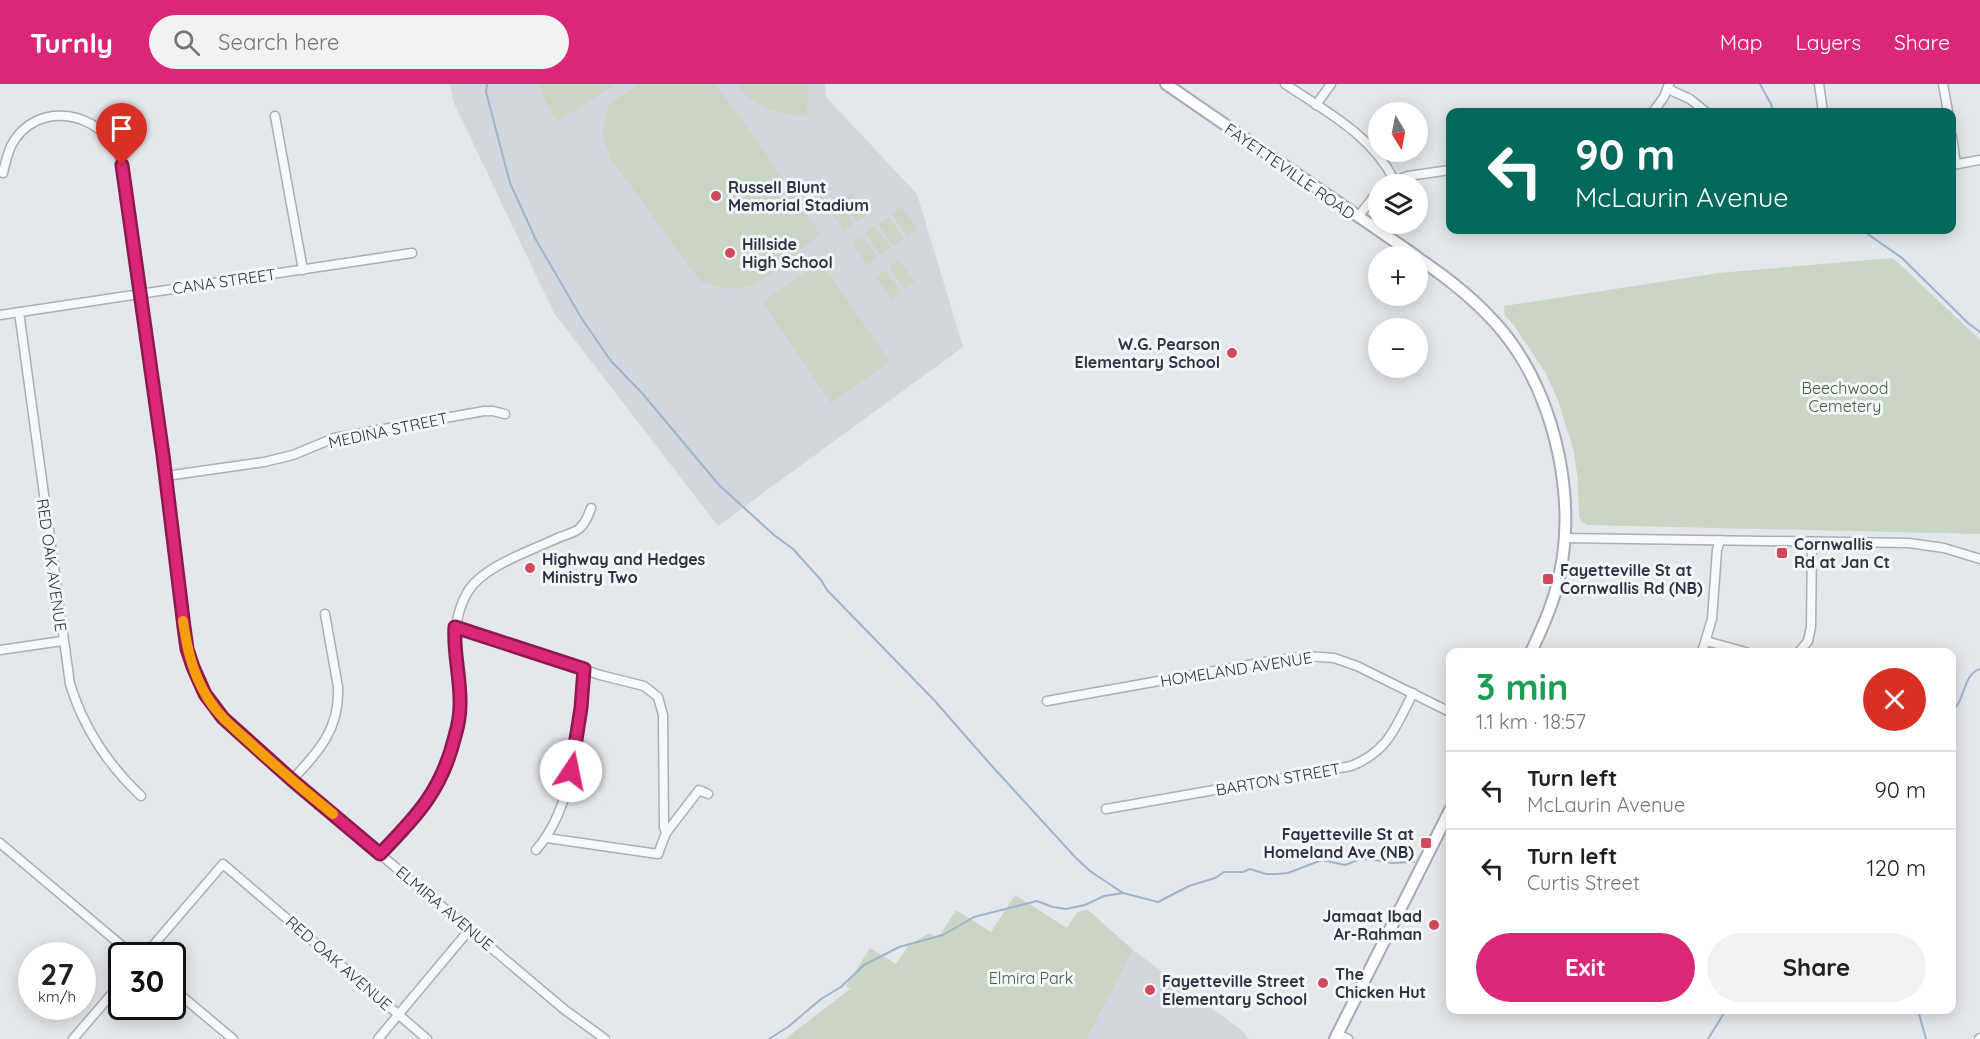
<!DOCTYPE html>
<meta charset="utf-8">
<style>
:root{--surface:#fff;--page:#f2f2f2;--text:#202124;--muted:#757577;--line:#e0e0e0;--accent:#db2777}
body{margin:0;font-family:Quicksand,sans-serif;background:var(--page);color:var(--text);height:100vh;display:flex;flex-direction:column;font-size:22px;white-space:nowrap}
*{box-sizing:border-box;margin:0}
p{font-size:20px;color:var(--muted)}
.icon{flex:none;width:33px;height:33px;fill:none;stroke:currentColor;stroke-width:2;stroke-linecap:round;stroke-linejoin:round}
.map{position:relative;flex:1;overflow:hidden}
.drawer{position:absolute;left:1446px;top:564px;width:510px;height:366px;display:flex;flex-direction:column;background:var(--surface);border-radius:12px;box-shadow:0 3px 15px #0003}
.drawer>*{flex:none}
.guide{position:absolute;left:1446px;top:24px;width:510px;height:126px;border-radius:12px;box-shadow:0 3px 15px #0003;background:#00695c;color:#fff;overflow:hidden}
.needle{width:39px;rotate:170deg}
.controls{position:absolute;left:1368px;top:18px;display:grid;gap:12px}
.controls a{display:grid;place-items:center;width:60px;height:60px;border-radius:50%;background:var(--surface);box-shadow:0 3px 15px #0003;font-size:30px}
.speed{position:absolute;left:18px;top:858px;display:flex;gap:12px;font-size:30px;font-weight:700;text-align:center}
.speed>*{display:grid;place-content:center;width:78px;height:78px;border-radius:50%;background:var(--surface);box-shadow:0 3px 15px #0003;line-height:1}
.speed small{font-size:15px;font-weight:400}
.speed .limit{border:3px solid #111;border-radius:9px;background:#fff;color:#111}
.pin{position:absolute;display:grid;place-items:center;width:51px;height:51px;color:#fff;margin:-62px -26px;border-radius:50% 50% 50% 0;rotate:-45deg;box-shadow:0 0 6px #0007}
.pin .icon{rotate:45deg}
.me{position:absolute;width:66px;margin:-33px;rotate:11deg;stroke-linejoin:round;filter:drop-shadow(0 0 4px #0008)}
.turn{display:flex;align-items:center;gap:21px;height:126px;padding:0 30px;font-size:27px}
.turn .icon{width:78px;height:78px;stroke-width:2.5}
.turn b{display:block;font-size:42px;line-height:51px}
.round{display:grid;place-items:center;flex:none;width:63px;height:63px;border-radius:32px;background:var(--page)}
.headline{display:flex;align-items:center;justify-content:space-between;height:102px;padding:0 30px}
h1{font-size:36px;font-weight:700;line-height:45px;color:#1e9e55}
.cta{display:flex;gap:12px;margin-top:auto;padding:12px 30px}
.cta a{flex:1;height:69px;border-radius:36px;background:var(--accent);color:#fff;font-size:24px;font-weight:700;line-height:69px;text-align:center}
.cta a+a{background:var(--page);color:var(--text)}
ul{padding:0;list-style:none}
li{display:flex;align-items:center;gap:18px;height:78px;padding:0 30px;border-top:2px solid var(--line)}
li div{flex:1}
li b{display:block;font-size:22px}
li em{font-style:normal}
header{display:flex;align-items:center;gap:36px;box-sizing:border-box;height:84px;padding:0 30px;background:var(--accent);color:#fff}
header strong{font-size:28px}
nav{display:flex;gap:33px;margin-inline-start:auto;font-size:21px}
.search{width:420px;height:54px;background:var(--page);display:flex;align-items:center;gap:15px;box-sizing:border-box;padding:0 21px;border-radius:33px;color:var(--muted);font-size:22px}
.map>svg:first-child{display:block}
.built{fill:#d2d6de}
.green{fill:#c9d6c5}
.lines{fill:none;stroke-linecap:round;stroke-linejoin:round}
.stream{stroke:#9fb4cc;stroke-width:2}
.minor-casing{stroke:#a9aeb7;stroke-width:11}
.major-casing{stroke:#a3abb8;stroke-width:14}
.minor{stroke:#f7f8fa;stroke-width:8}
.major{stroke:#fff;stroke-width:10}
.route-casing{stroke:#8e194d;stroke-width:15}
.route{stroke:#db2777;stroke-width:10}
.slow{stroke:#f59e0b;stroke-width:10}
.poi-dot{fill:#d1495b;stroke:#f4f6f9;stroke-width:2}
.labels{text-anchor:middle;dominant-baseline:central;stroke-width:6;stroke-linejoin:round;paint-order:stroke}
.street-label{font-size:16px;fill:#2b3445;stroke:#f4f6f9}
.poi-label{font-size:16px;font-weight:bold;fill:#2b3445;stroke:#f4f6f9;text-anchor:start}
.park-label{font-size:16px;fill:#3f6138;stroke:#f4f6f9}
</style>
<header>
<strong>Turnly</strong>
<div class="search"><svg class="icon" aria-label="search" viewBox="0 0 24 24"><circle cx="10" cy="10" r="6"/><path d="M15 15l6 6"/></svg>Search here</div>
<nav><a>Map</a><a>Layers</a><a>Share</a></nav>
</header>
<div class="map">
<svg width="1980" height="955" viewBox="0 0 1980 955">
<rect width="100%" height="100%" fill="#e4e7ec"/>
<g class="built">
<path d="M450 0H825L826 13 917 110 963 263 718 442 554 229 453 17Z"/>
<path d="M1133 866 1241 946 1249 955H1087Z"/>
</g>
<g class="green">
<path d="M538 0H616L558 37 550 28Z"/>
<path d="M639 0H715L756 55 820 150 776 187 751 202 729 205 714 202 700 197 611 75 602 51 608 21Z"/>
<path d="M737 0H808L807 32C780 31 753 24 737 0Z"/>
<path d="M852 109 867 131 857 138 842 116Z"/>
<path d="M839 118 854 140 844 147 829 125Z"/>
<path d="M902 123 918 145 907 152 892 130Z"/>
<path d="M889 133 904 155 893 162 878 140Z"/>
<path d="M875 142 891 164 880 171 865 149Z"/>
<path d="M862 152 878 174 867 181 852 159Z"/>
<path d="M1893 174 1980 256V450L1588 441 1582 438 1579 433 1578 397 1574 368 1558 316 1545 288 1513 240 1505 232 1504 222 1718 189Z"/>
<path d="M899 176 915 198 904 205 889 183Z"/>
<path d="M821 178 890 278 831 319 762 218Z"/>
<path d="M886 186 901 208 891 215 876 193Z"/>
<path d="M1015 811 1067 844 1077 828 1088 826 1133 866 1087 955H785L850 905 846 902 870 864 896 880 908 862 929 849 938 854 956 826 991 848Z"/>
</g>
<g class="lines">
<g class="stream">
<path d="M487 0 486 8 510 99 536 156 582 235 611 277 642 309 719 401 774 451 793 465 821 496 827 506 934 616 991 681 1075 773 1090 787 1123 809"/>
<path d="M1760 0 1771 20 1773 28"/>
<path d="M1862 146 1902 174 1968 239 1980 248"/>
<path d="M1952 627C1966 616 1962 591 1980 585"/>
<path d="M1918 926 1926 955"/>
<path d="M769 955 788 943 821 915 841 903 864 881 899 863 943 851 974 833 1037 817 1053 823 1066 825 1085 821 1104 812 1123 809 1158 818 1189 802 1215 794 1224 788H1243L1250 785 1266 790H1277L1288 789 1322 776 1345 781 1358 776 1369 775 1392 779 1414 778"/>
<path d="M1708 955 1726 926"/>
</g>
<g class="minor-casing">
<g id="minor">
<path d="M1285 0C1325 27 1372 51 1394 96"/>
<path d="M1819 0 1823 28"/>
<path d="M1943 0 1948 28"/>
<path d="M1668 5 1690 15 1706 28"/>
<path d="M1316 21 1331 0"/>
<path d="M1653 28 1664 13 1669 0"/>
<path d="M275 32 303 186"/>
<path d="M1952 53 1956 80"/>
<path d="M1952 81 1980 76"/>
<path d="M3 89C5 80 7 71 11 62 36 14 102 27 120 73L166 392 186 555 193 583 205 610 223 634 292 696 565 926 605 955"/>
<path d="M1386 100 1408 92 1450 86"/>
<path d="M1358 133 1378 107"/>
<path d="M19 228 70 600C84 645 107 680 141 712"/>
<path d="M0 231 412 169"/>
<path d="M166 392 264 378 293 371 334 354 484 327H493L505 330"/>
<path d="M1564 454 1909 459 1944 464 1980 475"/>
<path d="M455 543 523 564 600 591 644 602 658 613 663 631 664 743 666 749 699 706 708 710"/>
<path d="M1706 557 1746 568"/>
<path d="M0 566 62 557"/>
<path d="M1702 568 1712 535 1717 466 1720 456"/>
<path d="M1799 568 1808 557 1811 543 1812 458"/>
<path d="M1047 617 1265 578 1307 572 1334 574 1357 582 1450 628"/>
<path d="M292 696C319 667 340 645 338 603L325 530"/>
<path d="M1106 725 1351 682C1388 668 1396 642 1413 609"/>
<path d="M547 754 658 770 666 749"/>
<path d="M0 759 134 872"/>
<path d="M536 766C575 722 580 642 584 585"/>
<path d="M380 770C431 718 464 675 460 598 458 563 449 542 467 509 482 482 533 466 560 453 566 451 576 448 580 444 586 438 589 430 591 424"/>
<path d="M144 872 223 780 427 955"/>
<path d="M172 904 233 955"/>
<path d="M1338 950 1348 955"/>
<path d="M73 955 122 898"/>
<path d="M378 955 470 845"/>
<path d="M1979 955 1980 954"/>
</g>
</g>
<g class="major-casing">
<g id="major">
<path d="M1166 0 1416 172"/>
<path d="M1418 174C1449 195 1479 218 1504 249 1558 316 1580 426 1555 509 1549 530 1540 549 1531 568"/>
<path d="M1335 955 1450 726"/>
</g>
</g>
<use href="#minor" class="minor"/>
<use href="#major" class="major"/>
</g>
<g class="lines">
<g class="route-casing">
<path id="route" d="M122 81 163 371 184 543 187 565 193 583 205 610 223 634 292 696 380 770C417 732 442 706 455 652 458 642 460 631 460 621 461 595 453 568 455 543L584 585 581 624 571 687"/>
</g>
<use href="#route" class="route"/>
<path class="slow" d="M183 537C187 563 192 588 206 611 216 629 231 642 246 655 274 681 303 706 333 730"/>
</g>
<g class="poi-dot">
<circle cx="716" cy="112" r="6"/>
<circle cx="730" cy="169" r="6"/>
<circle cx="1232" cy="269" r="6"/>
<rect x="1776" y="463" width="12" height="12" rx="3"/>
<circle cx="530" cy="484" r="6"/>
<rect x="1542" y="489" width="12" height="12" rx="3"/>
<rect x="1420" y="753" width="12" height="12" rx="3"/>
<circle cx="1434" cy="841" r="6"/>
<circle cx="1323" cy="899" r="6"/>
<circle cx="1150" cy="906" r="6"/>
</g>
<g class="labels">
<g class="street-label">
<text transform="translate(1290 87) rotate(35)">FAYETTEVILLE ROAD</text>
<text transform="translate(224 197) rotate(-8)">CANA STREET</text>
<text transform="translate(388 346) rotate(-12)">MEDINA STREET</text>
<text transform="translate(52 481) rotate(82)">RED OAK AVENUE</text>
<text transform="translate(1236 585) rotate(-9)">HOMELAND AVENUE</text>
<text transform="translate(1278 695) rotate(-10)">BARTON STREET</text>
<text transform="translate(445 824) rotate(40)">ELMIRA AVENUE</text>
<text transform="translate(339 879) rotate(41)">RED OAK AVENUE</text>
</g>
<g class="poi-label">
<text x="728" y="103">Russell Blunt<tspan x="728" dy="18">Memorial Stadium</tspan></text>
<text x="742" y="160">Hillside<tspan x="742" dy="18">High School</tspan></text>
<text x="1220" y="260" text-anchor="end">W.G. Pearson<tspan x="1220" dy="18">Elementary School</tspan></text>
<text x="1794" y="460">Cornwallis<tspan x="1794" dy="18">Rd at Jan Ct</tspan></text>
<text x="542" y="475">Highway and Hedges<tspan x="542" dy="18">Ministry Two</tspan></text>
<text x="1560" y="486">Fayetteville St at<tspan x="1560" dy="18">Cornwallis Rd (NB)</tspan></text>
<text x="1414" y="750" text-anchor="end">Fayetteville St at<tspan x="1414" dy="18">Homeland Ave (NB)</tspan></text>
<text x="1422" y="832" text-anchor="end">Jamaat Ibad<tspan x="1422" dy="18">Ar-Rahman</tspan></text>
<text x="1335" y="890">The<tspan x="1335" dy="18">Chicken Hut</tspan></text>
<text x="1162" y="897">Fayetteville Street<tspan x="1162" dy="18">Elementary School</tspan></text>
</g>
<g class="park-label">
<text x="1845" y="304">Beechwood<tspan x="1845" dy="18">Cemetery</tspan></text>
<text x="1031" y="894">Elmira Park</text>
</g>
</g>
</svg>
<div class="controls">
<a><svg class="needle" viewBox="-14 -14 28 28"><path d="M0-13l5 13h-10z" fill="#e53935"/><path d="M0 13l5-13h-10z" fill="#757577"/></svg></a>
<a><svg class="icon" aria-label="layers" viewBox="0 0 24 24"><path d="M12 4l9 5-9 5-9-5zM3 14l9 5 9-5"/></svg></a>
<a>+</a>
<a>−</a>
</div>
<div class="speed"><div>27<small>km/h</small></div><div class="limit">30</div></div>
<div class="pin" style="left:122px;top:81px;background:#d93025"><svg class="icon" aria-label="arrive" viewBox="0 0 24 24"><path d="M6 21V4h12l-3 4 3 4H6"/></svg></div>
<svg class="me" style="left:571px;top:687px" viewBox="-20 -20 40 40"><circle r="19" fill="#fff"/><path d="M0-13L10 11 0 6-10 11z" fill="#db2777"/></svg>
<div class="guide">
<div class="turn"><svg class="icon" aria-label="left" viewBox="0 0 24 24"><path d="M17 20v-9H6M10 6l-5 5 5 5"/></svg><div><b>90 m</b>McLaurin Avenue</div></div>
</div>
<section class="drawer">
<div class="headline"><div><h1>3 min</h1><p>1.1 km · 18:57</p></div><a class="round" style="background:#d93025;color:#fff"><svg class="icon" aria-label="close" viewBox="0 0 24 24"><path d="M6 6l12 12M18 6L6 18"/></svg></a></div>
<ul>
<li><svg class="icon" aria-label="left" viewBox="0 0 24 24"><path d="M17 20v-9H6M10 6l-5 5 5 5"/></svg><div><b>Turn left</b><p>McLaurin Avenue</p></div><em>90 m</em></li>
<li><svg class="icon" aria-label="left" viewBox="0 0 24 24"><path d="M17 20v-9H6M10 6l-5 5 5 5"/></svg><div><b>Turn left</b><p>Curtis Street</p></div><em>120 m</em></li>
</ul>
<div class="cta"><a>Exit</a><a>Share</a></div>
</section>
</div>
